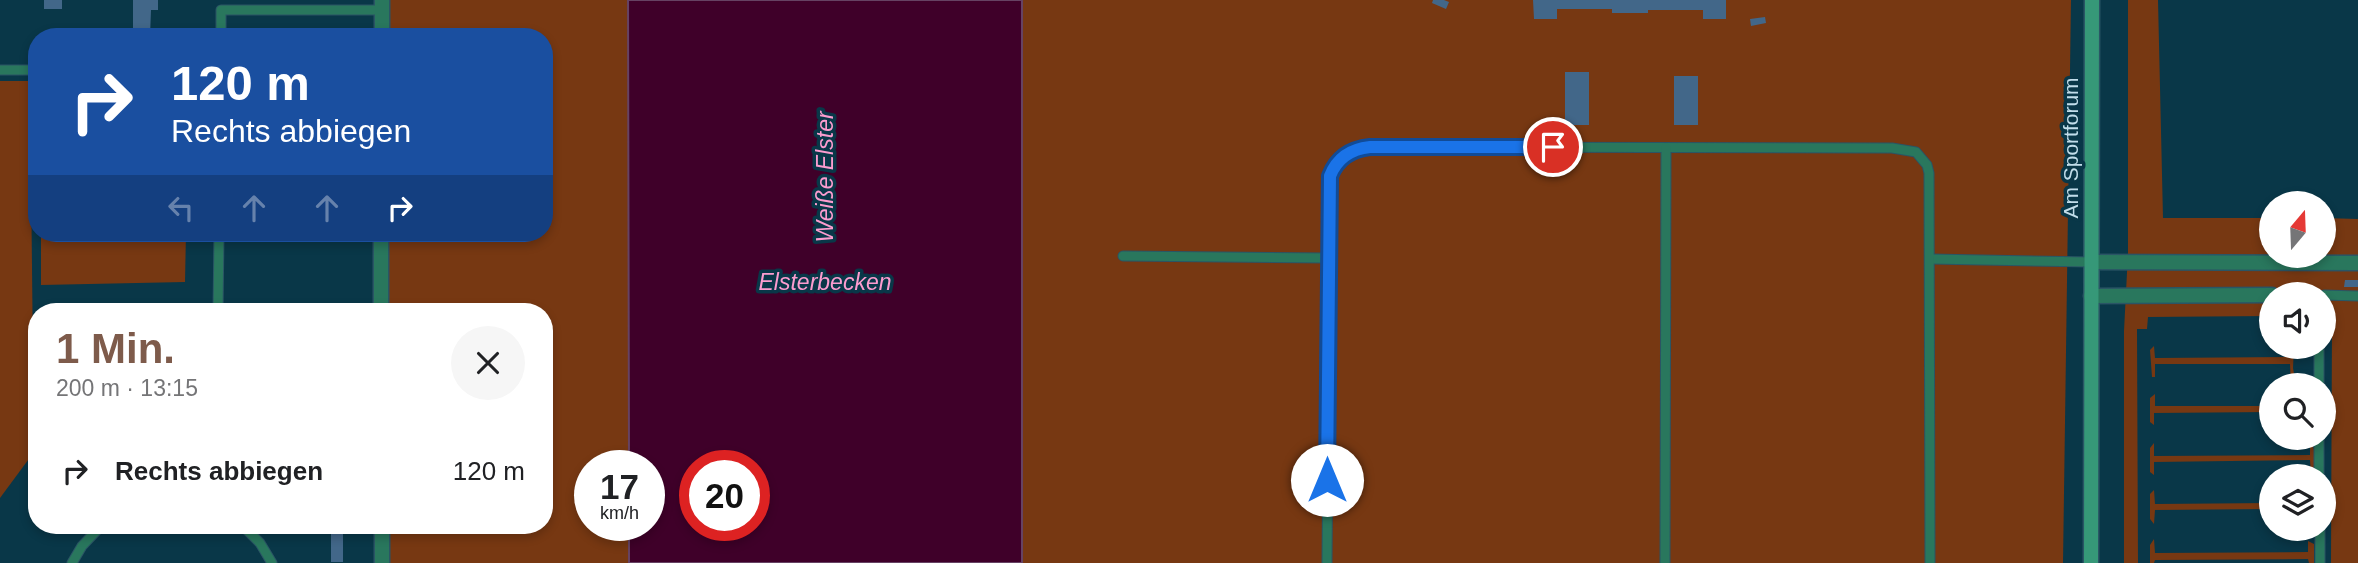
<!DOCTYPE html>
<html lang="de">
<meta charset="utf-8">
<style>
:root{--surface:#fff;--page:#f6f6f6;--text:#202124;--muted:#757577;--accent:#7e5b4b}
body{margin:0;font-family:Arial,sans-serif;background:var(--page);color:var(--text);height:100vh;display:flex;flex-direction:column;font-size:26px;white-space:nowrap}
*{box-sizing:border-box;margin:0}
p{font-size:23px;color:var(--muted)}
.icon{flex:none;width:38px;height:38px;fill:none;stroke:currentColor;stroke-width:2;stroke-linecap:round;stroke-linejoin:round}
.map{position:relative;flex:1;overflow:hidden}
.panel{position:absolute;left:28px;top:303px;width:525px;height:231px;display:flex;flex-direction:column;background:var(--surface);border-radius:28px;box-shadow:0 4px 10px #0003}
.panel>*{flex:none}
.top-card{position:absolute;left:28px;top:28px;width:525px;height:214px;border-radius:28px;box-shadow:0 4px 10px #0003;background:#1a4fa0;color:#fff;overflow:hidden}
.needle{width:46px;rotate:19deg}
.buttons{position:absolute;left:2259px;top:191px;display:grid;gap:14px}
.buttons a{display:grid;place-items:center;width:77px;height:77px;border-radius:50%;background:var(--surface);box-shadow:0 4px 10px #0003;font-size:35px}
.speed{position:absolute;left:574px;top:450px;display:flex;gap:14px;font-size:35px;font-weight:700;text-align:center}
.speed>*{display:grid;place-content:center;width:91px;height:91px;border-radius:50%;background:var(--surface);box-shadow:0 4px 10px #0003;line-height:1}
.speed small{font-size:18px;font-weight:400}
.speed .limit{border:10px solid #d22;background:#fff;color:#111}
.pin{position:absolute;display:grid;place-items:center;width:60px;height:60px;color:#fff;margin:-30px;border:4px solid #fff;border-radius:50%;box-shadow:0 2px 7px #0007}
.me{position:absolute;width:77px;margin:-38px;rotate:0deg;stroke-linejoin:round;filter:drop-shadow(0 0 5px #0008)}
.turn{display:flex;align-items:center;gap:24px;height:147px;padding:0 28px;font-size:32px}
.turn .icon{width:91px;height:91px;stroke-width:2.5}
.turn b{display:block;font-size:49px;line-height:60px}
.lanes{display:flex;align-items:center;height:66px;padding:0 28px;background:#0003;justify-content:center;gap:35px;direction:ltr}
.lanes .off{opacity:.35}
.round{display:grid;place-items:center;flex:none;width:74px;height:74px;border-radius:37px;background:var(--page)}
.summary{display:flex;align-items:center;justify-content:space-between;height:119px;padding:0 28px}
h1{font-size:42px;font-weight:800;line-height:52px;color:var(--accent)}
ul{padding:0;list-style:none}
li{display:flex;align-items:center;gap:21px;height:98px;padding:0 28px}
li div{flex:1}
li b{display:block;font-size:26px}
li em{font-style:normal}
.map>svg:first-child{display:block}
.green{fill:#773812}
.water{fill:#3f0029;stroke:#664263;stroke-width:2;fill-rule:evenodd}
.building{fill:#426789}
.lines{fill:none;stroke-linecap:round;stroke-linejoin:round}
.service-casing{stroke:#2a5565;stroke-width:11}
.pedestrian-casing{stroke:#2a5565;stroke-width:17}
.minor-casing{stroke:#2a5565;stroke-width:17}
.tertiary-casing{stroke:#2a5565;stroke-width:17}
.secondary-casing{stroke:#2a5565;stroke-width:17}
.service{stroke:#29775d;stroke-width:9}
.pedestrian{stroke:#29775d;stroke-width:14}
.minor{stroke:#29775d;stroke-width:14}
.tertiary{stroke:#29775d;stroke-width:14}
.secondary{stroke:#369878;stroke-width:14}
.route-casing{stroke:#114b97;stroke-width:18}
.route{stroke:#1a73e8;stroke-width:12}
.labels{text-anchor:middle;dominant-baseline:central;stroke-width:7;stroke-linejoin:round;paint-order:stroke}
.street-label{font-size:21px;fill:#c1ddea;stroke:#093748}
.water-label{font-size:23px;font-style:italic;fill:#fc9ccf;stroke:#093748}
</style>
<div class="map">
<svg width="2358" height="563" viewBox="0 0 2358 563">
<rect width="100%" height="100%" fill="#093748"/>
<g class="green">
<path d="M383 0H628L629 465 590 466V525H629V563H382V525H544V312L383 311V233H544V37H383Z"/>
<path d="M1022 0H2071L2063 563H1022Z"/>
<path d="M2128 0H2158L2163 218H2271L2272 256H2324V218L2358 219V563H2331L2332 315 2324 314V294H2272L2271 316 2148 317 2147 329H2137L2138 563H2124V331L2128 253Z"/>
<path d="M0 81H30L34 452 0 498Z"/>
<path d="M41 233H186L185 282 41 285Z"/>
<path d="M2154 346 2155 358 2290 357 2291 347H2294L2293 368 2296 385H2291L2290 364H2155V377H2152L2150 350Z"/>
<path d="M2155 394V406H2271V412L2154 413V425L2150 422V398Z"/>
<path d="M2310 441C2316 448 2317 467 2311 474L2310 460 2154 462V475L2150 472V448L2154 443V456L2310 455Z"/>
<path d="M2154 490 2155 504 2271 503V509L2155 510 2154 524 2150 519V494Z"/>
<path d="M2154 539 2155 553 2308 552V541L2314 544V563H2309L2308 559 2155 560 2154 563H2150V545Z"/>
</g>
<path class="water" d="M628 0H1022V563H629V525H649V466L629 465ZM695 466H754V525H695Z"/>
<g class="building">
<rect x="44" y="0" width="18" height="9"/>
<path d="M133 0H158V10H151L150 37H133Z"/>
<path d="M1433 0H1444L1449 2 1446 9 1432 3Z"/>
<path d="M1533 0H1726V19H1703V10H1648V13H1612V9H1557V19H1534Z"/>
<path d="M1765 17 1766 23 1751 26 1750 19Z"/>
<rect x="1565" y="72" width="24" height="53"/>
<rect x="1674" y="76" width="24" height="49"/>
<path d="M2345 280H2358V287H2344Z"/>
<rect x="331" y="529" width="12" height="33"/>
</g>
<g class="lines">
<g class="service-casing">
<g id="service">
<path d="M221 37V10H382"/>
<path d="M0 70H37"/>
<path d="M1123 256 1329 258"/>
<path d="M1931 259 2091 262"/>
<path d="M2324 295 2358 296"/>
<path d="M218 312 219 233"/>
<path d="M2319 346V385"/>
<path d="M2319 438V476"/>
<path d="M242 525 260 543 272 563"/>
<path d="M2320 528V563"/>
<path d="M72 563 82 546 102 525"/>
<path d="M1327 563 1330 176C1337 158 1350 149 1370 147L1892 148 1916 152 1927 165 1929 173 1930 563"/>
<path d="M1665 563 1666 148"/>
</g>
</g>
<g class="pedestrian-casing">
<path id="pedestrian" d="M2091 262 2358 263"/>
</g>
<g class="minor-casing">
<path id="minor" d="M2091 296 2272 295"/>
</g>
<g class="tertiary-casing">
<g id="tertiary">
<path d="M382 37V0"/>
<path d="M381 312V233"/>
<path d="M382 525V563"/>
</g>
</g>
<g class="secondary-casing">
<path id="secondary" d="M2091 563 2092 0"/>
</g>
<use href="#service" class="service"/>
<use href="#pedestrian" class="pedestrian"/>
<use href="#minor" class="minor"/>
<use href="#tertiary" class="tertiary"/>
<use href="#secondary" class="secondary"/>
</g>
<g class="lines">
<g class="route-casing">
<path id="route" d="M1327 480 1330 176C1337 158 1351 149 1370 147H1553"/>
</g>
<use href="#route" class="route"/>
</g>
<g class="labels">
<g class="street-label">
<text transform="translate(2070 148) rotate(-90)">Am Sportforum</text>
</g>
<g class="water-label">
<text transform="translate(825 177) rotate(-90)">Weiße Elster</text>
<text x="825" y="282">Elsterbecken</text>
</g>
</g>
</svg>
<div class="buttons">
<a><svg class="needle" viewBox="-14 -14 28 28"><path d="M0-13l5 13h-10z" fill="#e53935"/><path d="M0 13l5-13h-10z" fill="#757577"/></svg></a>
<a><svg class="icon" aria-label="sound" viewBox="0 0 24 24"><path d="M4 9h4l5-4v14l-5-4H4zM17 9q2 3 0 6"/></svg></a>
<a><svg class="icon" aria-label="search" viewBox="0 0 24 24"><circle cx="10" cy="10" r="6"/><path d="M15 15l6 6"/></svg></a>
<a><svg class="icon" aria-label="layers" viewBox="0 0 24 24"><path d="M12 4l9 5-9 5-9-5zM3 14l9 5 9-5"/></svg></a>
</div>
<div class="speed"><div>17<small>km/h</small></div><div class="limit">20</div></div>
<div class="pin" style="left:1553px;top:147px;background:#d93025"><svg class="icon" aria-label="arrive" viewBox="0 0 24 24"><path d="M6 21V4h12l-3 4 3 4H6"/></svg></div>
<svg class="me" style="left:1327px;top:480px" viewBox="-20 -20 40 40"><circle r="19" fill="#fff"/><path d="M0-13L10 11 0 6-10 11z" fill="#1a73e8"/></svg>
<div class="top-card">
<div class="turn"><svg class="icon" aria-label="right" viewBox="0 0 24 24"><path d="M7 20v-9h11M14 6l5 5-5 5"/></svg><div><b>120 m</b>Rechts abbiegen</div></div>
<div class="lanes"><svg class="icon off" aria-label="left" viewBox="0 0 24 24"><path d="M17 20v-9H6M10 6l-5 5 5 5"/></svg><svg class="icon off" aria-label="ahead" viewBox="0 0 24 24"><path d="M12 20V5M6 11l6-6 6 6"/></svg><svg class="icon off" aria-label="ahead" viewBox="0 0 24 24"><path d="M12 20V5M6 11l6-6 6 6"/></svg><svg class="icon" aria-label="right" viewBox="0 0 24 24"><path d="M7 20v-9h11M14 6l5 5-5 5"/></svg></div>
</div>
<section class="panel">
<div class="summary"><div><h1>1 Min.</h1><p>200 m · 13:15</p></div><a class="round"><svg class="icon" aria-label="close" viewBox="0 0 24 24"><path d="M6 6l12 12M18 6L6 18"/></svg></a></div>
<ul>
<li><svg class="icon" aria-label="right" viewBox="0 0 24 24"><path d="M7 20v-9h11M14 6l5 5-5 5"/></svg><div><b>Rechts abbiegen</b></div><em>120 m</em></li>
</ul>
</section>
</div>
